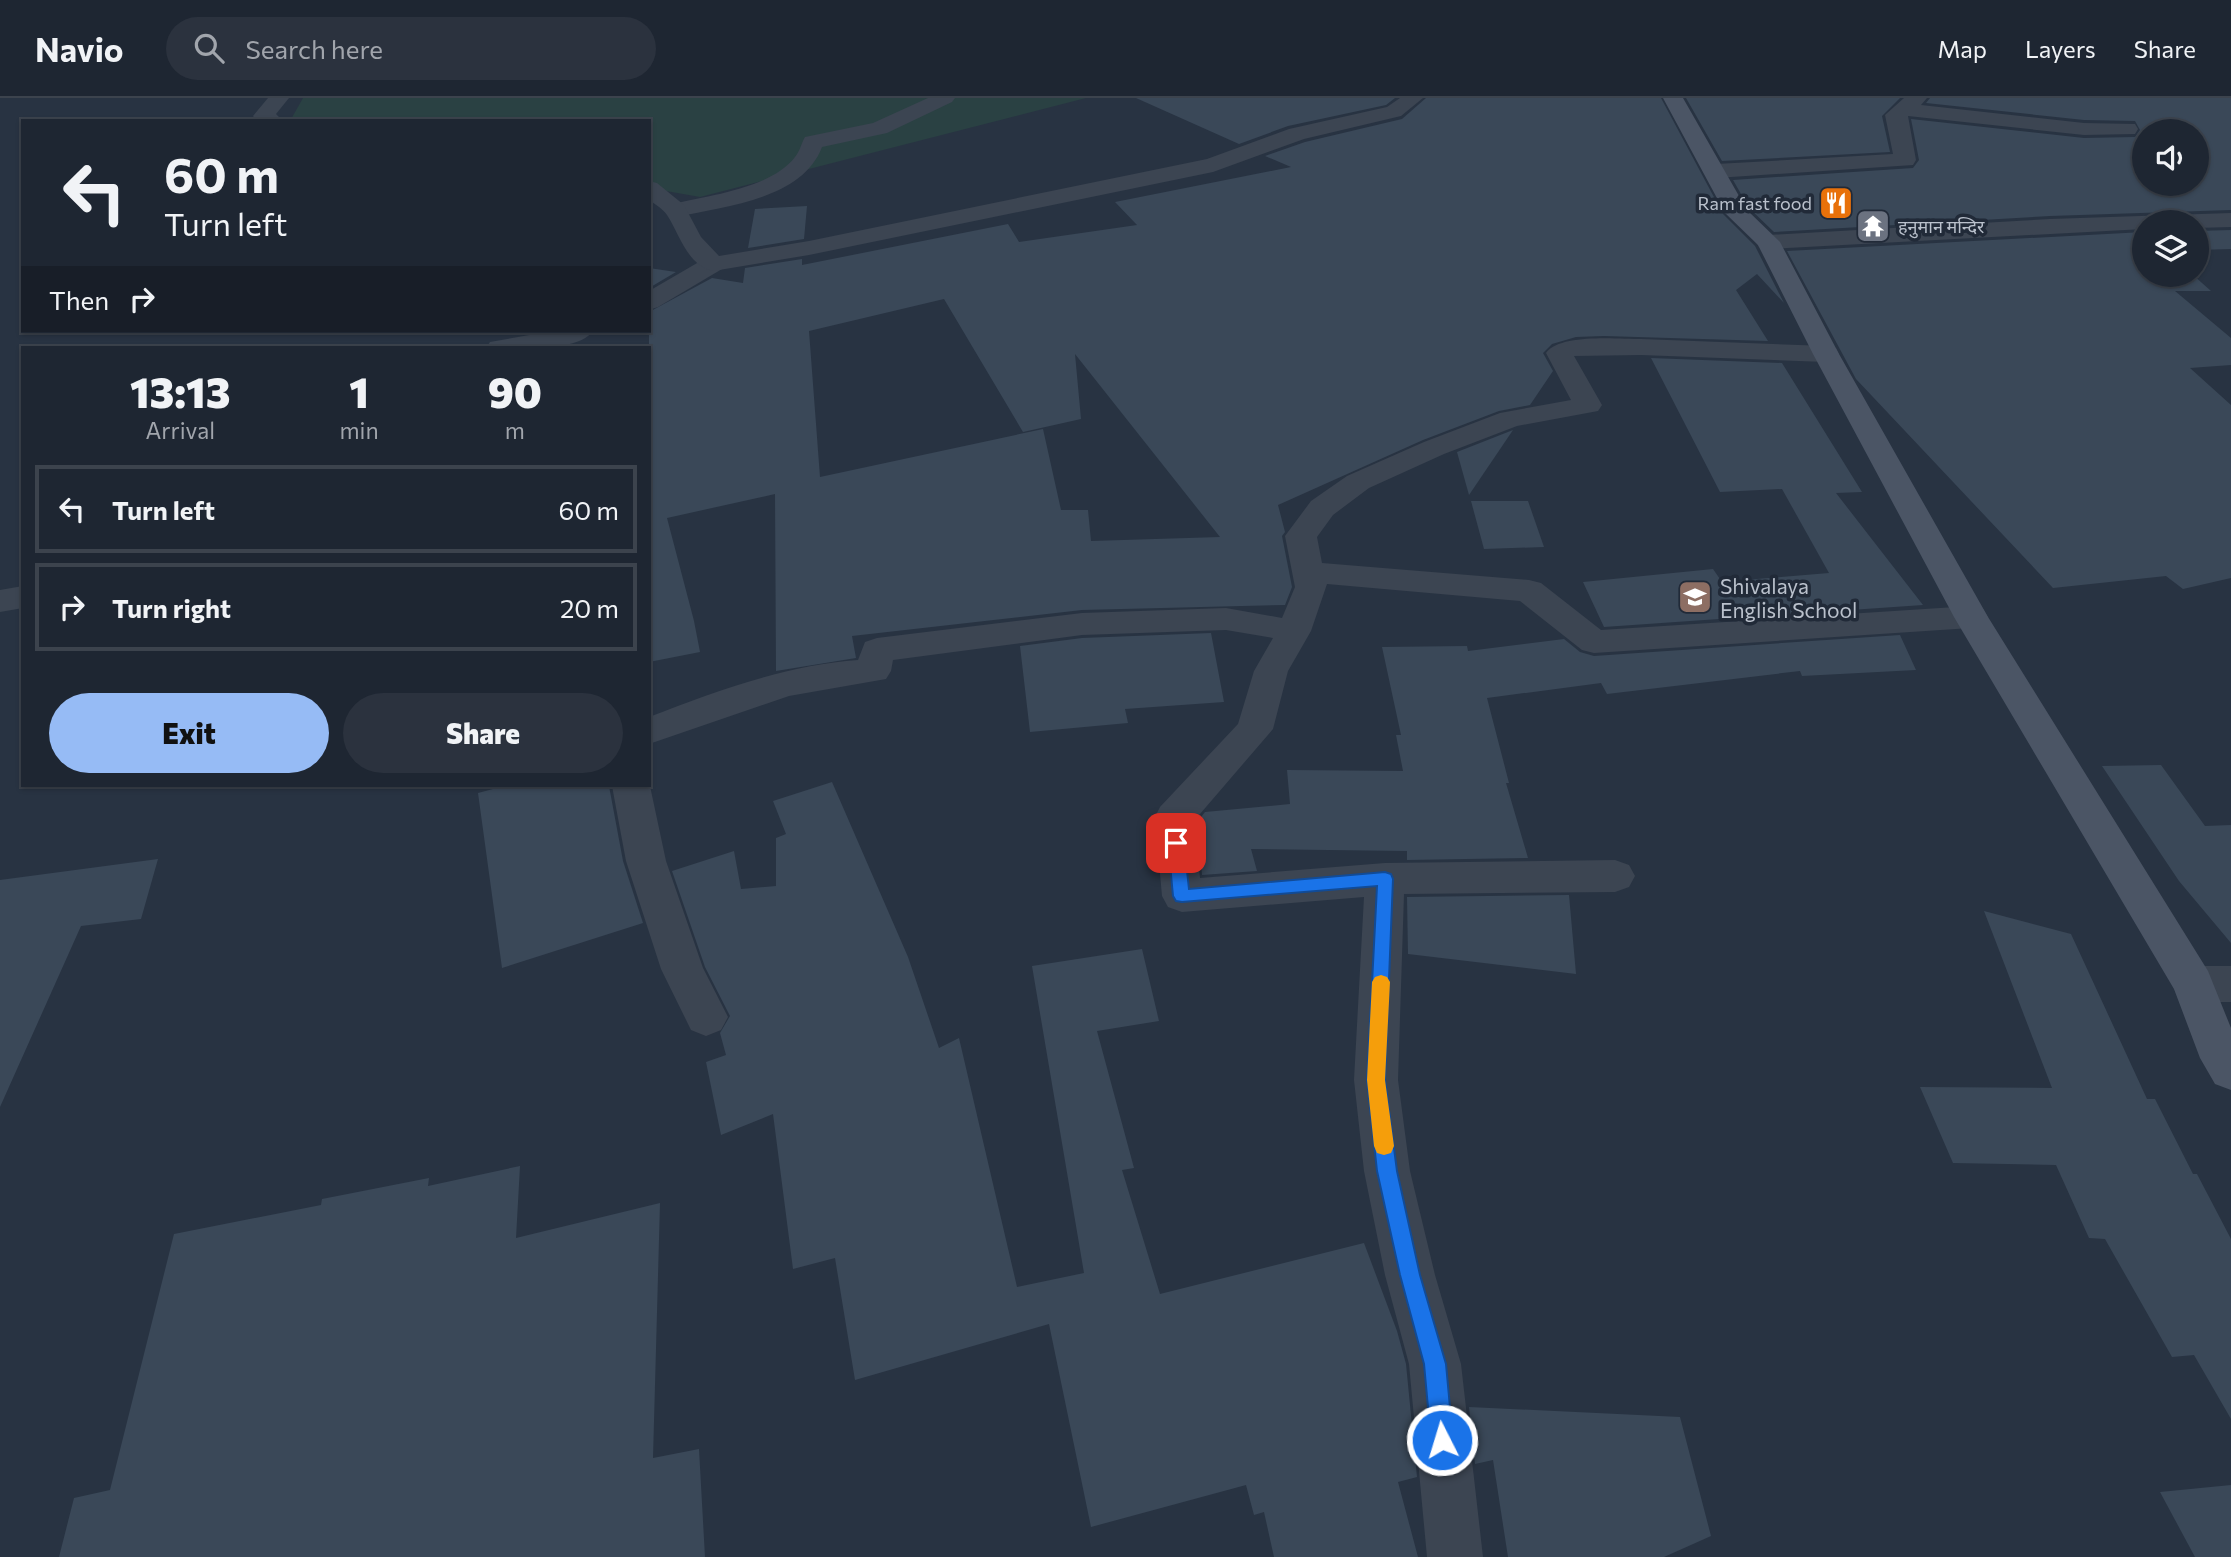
<!DOCTYPE html>
<meta charset="utf-8">
<style>
:root{--surface:#1e2632;--page:#2b323e;--text:#f1f3f6;--muted:#a1a5ac;--line:#3c434d;--accent:#96bbf5}
body{margin:0;font-family:Commissioner,"Noto Sans Devanagari",sans-serif;background:var(--page);color:var(--text);height:100vh;display:flex;flex-direction:column;font-size:26px;white-space:nowrap}
*{box-sizing:border-box;margin:0}
p{font-size:23px;color:var(--muted)}
.icon{flex:none;width:38px;height:38px;fill:none;stroke:currentColor;stroke-width:2;stroke-linecap:round;stroke-linejoin:round}
.map{position:relative;flex:1;overflow:hidden}
.panel{position:absolute;left:21px;top:248px;width:630px;height:441px;display:flex;flex-direction:column;background:var(--surface);border-radius:0px;box-shadow:0 2px 5px #0004,0 0 0 2px var(--line)}
.panel>*{flex:none}
.top-card{position:absolute;left:21px;top:21px;width:630px;height:214px;border-radius:0px;box-shadow:0 2px 5px #0004,0 0 0 2px var(--line);background:#1e2632;color:var(--text);overflow:hidden}
.controls{position:absolute;left:2132px;top:21px;display:grid;gap:14px}
.controls a{display:grid;place-items:center;width:77px;height:77px;border-radius:50%;background:var(--surface);box-shadow:0 2px 5px #0004,0 0 0 2px var(--line);font-size:35px}
.pin{position:absolute;display:grid;place-items:center;width:60px;height:60px;color:#fff;margin:-30px;border-radius:14px;box-shadow:0 4px 10px #0006}
.me{position:absolute;width:77px;margin:-38px;rotate:355deg;stroke-linejoin:round;filter:drop-shadow(0 0 5px #0008)}
.turn{display:flex;align-items:center;gap:24px;height:147px;padding:0 28px;font-size:32px}
.turn .icon{width:91px;height:91px;stroke-width:2.5}
.turn b{display:block;font-size:49px;line-height:60px}
.then{display:flex;align-items:center;height:66px;padding:0 28px;background:#0003;gap:14px;font-size:26px}
.eta{display:flex;justify-content:space-evenly;align-items:center;height:119px;text-align:center}
.eta b{font-size:42px;font-weight:800;line-height:49px}
.primary-button{display:flex;gap:14px;margin-top:auto;padding:14px 28px}
.primary-button a{flex:1;height:80px;border-radius:42px;background:var(--accent);color:#111;font-size:28px;font-weight:800;line-height:80px;text-align:center}
.primary-button a+a{background:var(--page);color:var(--text)}
ul{padding:0;list-style:none}
li{display:flex;align-items:center;gap:21px;height:88px;margin:0 14px 10px;padding:0 14px;border:4px solid var(--line);border-radius:0px}
li div{flex:1}
li b{display:block;font-size:26px}
li em{font-style:normal}
header{display:flex;align-items:center;gap:42px;box-sizing:border-box;height:98px;padding:0 35px;background:var(--surface);border-bottom:2px solid var(--line)}
header strong{font-size:33px}
nav{display:flex;gap:38px;margin-inline-start:auto;font-size:24px}
.search{width:490px;height:63px;background:var(--page);display:flex;align-items:center;gap:18px;box-sizing:border-box;padding:0 24px;border-radius:38px;color:var(--muted);font-size:26px}
.map>svg:first-child{display:block}
.green{fill:#2a4143}
.building{fill:#3a4858;fill-rule:evenodd}
.lines{fill:none;stroke-linecap:round;stroke-linejoin:round}
.minor{fill:#3c4552;fill-rule:evenodd}
.tertiary{fill:#3c4552;fill-rule:evenodd}
.secondary{fill:#4b5565;fill-rule:evenodd}
.route{fill:#1a73e8;stroke:#114b97;stroke-width:2}
.slow{fill:#f59e0b}
.labels{text-anchor:middle;dominant-baseline:central;stroke-width:7;stroke-linejoin:round;paint-order:stroke}
.far-poi-label{font-size:18px;fill:#bac1cc;stroke:#212a38;text-anchor:end}
.poi-label{font-size:21px;fill:#bac1cc;stroke:#212a38;text-anchor:start}
</style>
<header>
<strong>Navio</strong>
<div class="search"><svg class="icon" aria-label="search" viewBox="0 0 24 24"><circle cx="10" cy="10" r="6"/><path d="M15 15l6 6"/></svg>Search here</div>
<nav><a>Map</a><a>Layers</a><a>Share</a></nav>
</header>
<div class="map">
<svg width="2231" height="1459" viewBox="0 0 2231 1459">
<rect width="100%" height="100%" fill="#283342"/>
<path class="green" d="M303 0H1086L700 99 649 90V23H290Z"/>
<g class="building">
<path d="M1136 0H1395L1386 7 1288 28 1239 46Z"/>
<path d="M1426 0H1661L1723 116 1755 148 1784 205 1757 176 1736 192 1768 243 1604 238 1576 239 1552 246 1543 255 1553 273 1530 307 1499 313 1423 342 1278 407 1285 434 1282 438 1292 489 1285 507 1082 512 852 538 856 560 776 573 775 396 667 420 694 523 700 554 649 564V214L712 180 743 185 745 170 802 161V167L1008 126 1019 144 1137 127 1115 104 1291 69 1265 58 1305 44 1402 21ZM944 201 1023 334 1081 321 1075 256 1220 439 1091 443 1088 412H1061L1043 331 820 379 809 233Z"/>
<path d="M1686 0H1900L1882 18 1890 54 1722 63Z"/>
<path d="M1930 0H2231V112L2050 118 1774 134 1749 110 1733 82 1913 70 1919 62 1911 21 2084 40 2135 39 2140 32 2135 23 2084 22 1926 5ZM2144 33H2196V86H2144Z"/>
<path d="M807 108 804 141 748 150 755 111Z"/>
<path d="M2231 132V151L2196 152V133Z"/>
<path d="M2144 134V177H2193L2211 193H2175L2231 240V267L2190 270 2231 307V480L2183 491 2166 478 2053 490 1856 281 1787 153Z"/>
<path d="M649 170 676 174 649 190Z"/>
<path d="M1651 260 1782 265 1862 394 1836 395 1923 507 1604 529 1583 484 1713 471 1722 484 1829 475 1782 391 1720 394Z"/>
<path d="M1513 332 1469 397 1457 354Z"/>
<path d="M1471 403H1528L1544 449 1484 451Z"/>
<path d="M1211 535 1224 604 1125 611 1128 625 1030 634 1020 548 1082 540Z"/>
<path d="M1900 537 1916 572 1802 578 1800 573 1607 596 1601 585 1487 600 1509 685H1506L1528 760 1407 762V753L1251 751 1257 773 1202 777 1197 724 1205 714 1290 706 1287 672 1403 673 1396 637H1401L1382 549 1467 548 1468 553 1564 541 1580 554 1594 558Z"/>
<path d="M2161 667 2205 728 2231 727V845L2179 783 2102 668Z"/>
<path d="M832 684 908 859 939 950 959 940 1017 1189 1084 1175 1032 868 1142 851 1159 923 1097 933 1134 1070 1122 1072 1160 1196 1364 1145 1397 1233 1406 1266 1417 1379 1398 1384 1418 1459H1274L1264 1414 1254 1417 1246 1387 1091 1429 1049 1226 855 1282 835 1160 793 1171 773 1016 721 1037 706 964 726 957 720 935 730 918 705 869 672 773 734 753 741 791 776 788V740L786 736 773 703Z"/>
<path d="M504 688H609L623 763 643 825 502 870 478 695Z"/>
<path d="M158 761 141 821 81 828 0 1009V782Z"/>
<path d="M1569 797 1576 876 1408 856 1407 799Z"/>
<path d="M1984 813 2071 836 2147 1001H2155L2193 1076H2197L2231 1141V1321L2194 1257 2172 1259 2105 1141 2089 1140 2056 1067 1953 1065 1920 989 2052 990Z"/>
<path d="M520 1068 516 1140 660 1105 653 1360 699 1351 705 1459H59L74 1400 110 1392 174 1136 321 1107 322 1101 429 1080 428 1088Z"/>
<path d="M1469 1309 1680 1319 1711 1438 1664 1459H1508L1493 1362 1475 1366Z"/>
<path d="M2231 1387V1459H2195L2160 1394Z"/>
</g>
<g class="lines">
<g class="minor">
<path d="M928 0H955L952 4 887 35 822 49C802 102 724 108 676 119L668 117 664 112 668 107C705 98 771 91 795 59 800 53 801 46 805 39L873 25Z"/>
<path d="M1904 0H1927L1921 7 2084 25 2135 26 2138 31 2135 36 2084 37 1908 18 1916 62 1913 67 1716 80 1708 78 1705 73 1708 68 1716 66 1893 56 1885 17Z"/>
<path d="M2231 115V129L2196 130V124H2144V131L1768 151 1759 149 1756 144 1759 139 1768 137 2050 121Z"/>
<path d="M713 159 722 161 725 166 722 171 658 209 649 212V193L704 161Z"/>
<path d="M552 233H593C578 255 510 251 486 250L490 244Z"/>
<path d="M1641 241 1826 248 1836 250 1839 256 1836 262 1826 264 1641 257 1574 258 1602 307 1598 313 1517 328 1444 356 1369 390 1333 417 1317 439 1322 465 1529 482 1541 485 1601 532 1971 508 1983 511 1988 519 1983 527 1971 530 1594 555 1582 552 1520 503 1327 486 1311 533 1288 573 1273 631 1194 723 1200 780 1385 765 1615 762 1629 767 1635 778 1629 789 1615 794 1404 796 1398 982 1410 1073 1435 1177 1461 1266 1483 1459H1427L1409 1266 1385 1177 1364 1073 1354 982 1364 799 1182 814 1168 809 1162 798 1155 719 1160 709 1238 626 1254 573 1273 540 1226 532 1082 537 893 562 891 573 886 581 789 598 649 646V619C716 593 787 567 858 562L865 544 877 540 1082 515 1226 510 1282 520 1295 489 1285 438 1311 403 1347 378 1424 344 1500 315 1571 302 1546 255C1560 235 1618 241 1641 241Z"/>
<path d="M23 488V510L0 514V492Z"/>
<path d="M612 688H650L666 763 703 870 728 919 721 932 706 938 691 932 661 871 626 763Z"/>
<path d="M2193 868H2231V904H2193L2178 899 2172 886 2178 873Z"/>
</g>
<g class="tertiary">
<path d="M268 0H289L276 16 283 23H257L253 18Z"/>
<path d="M1400 0H1423L1401 18 1304 41 1213 74 809 157 713 173C687 167 680 137 667 117 663 111 655 106 649 102V83L657 85 684 107 701 139 719 158 809 143 1207 61 1289 31 1387 9Z"/>
</g>
<path class="secondary" d="M1663 0H1683L1747 112 1780 144 1839 256 1988 519 2208 873 2231 930V992L2215 986 2200 960 2174 891 1954 519 1813 256 1758 147 1725 115Z"/>
</g>
<path class="route" d="M1176 739 1184 745 1189 791 1385 774 1391 776 1393 781 1385 982 1397 1073 1420 1177 1446 1266 1453 1342 1450 1349 1442 1353 1434 1349 1431 1342 1424 1266 1400 1177 1377 1073 1367 982 1377 788 1182 804 1176 803 1173 798 1168 745Z"/>
<path class="slow" d="M1381 877 1387 879 1390 884 1385 982 1394 1048 1391 1055 1384 1057 1377 1055 1374 1048 1367 982 1372 884 1375 879Z"/>
<defs>
<g id="restaurant-square" transform="scale(1.75)"><rect x="-9" y="-9" width="18" height="18" rx="4" fill="#e8710a" stroke="#212a38"/><path d="M-5-6h1v4h1v-4h1v4h1v-4h1v5L-1.5 .5V6h-2V.5L-5-1ZM5-6V6H3V1.5H1.5Q1.5-4 5-6Z" fill="#fff"/></g>
<g id="temple-square" transform="scale(1.75)"><rect x="-9" y="-9" width="18" height="18" rx="4" fill="#6b7280" stroke="#212a38"/><path d="M0-6L5-2H3V0L6.5 2.5H4V6H1.5V3h-3V6H-4V2.5H-6.5L-3 0V-2H-5Z" fill="#fff"/></g>
<g id="school-square" transform="scale(1.75)"><rect x="-9" y="-9" width="18" height="18" rx="4" fill="#8d6e63" stroke="#212a38"/><path d="M0-5L7-2L0 1L-7-2ZM-4 1L0 2.5L4 1V4Q0 6-4 4Z" fill="#fff"/></g>
</defs>
<g fill-rule="evenodd">
<use href="#restaurant-square" x="1836" y="105"/>
<use href="#temple-square" x="1873" y="128"/>
<use href="#school-square" x="1695" y="499"/>
</g>
<g class="labels">
<g class="far-poi-label">
<text x="1812" y="105">Ram fast food</text>
<text x="1898" y="128" text-anchor="start">हनुमान मन्दिर</text>
</g>
<g class="poi-label">
<text x="1720" y="487">Shivalaya<tspan x="1720" dy="24">English School</tspan></text>
</g>
</g>
</svg>
<div class="controls">
<a><svg class="icon" aria-label="sound" viewBox="0 0 24 24"><path d="M4 9h4l5-4v14l-5-4H4zM17 9q2 3 0 6"/></svg></a>
<a><svg class="icon" aria-label="layers" viewBox="0 0 24 24"><path d="M12 4l9 5-9 5-9-5zM3 14l9 5 9-5"/></svg></a>
</div>
<div class="pin" style="left:1176px;top:745px;background:#d93025"><svg class="icon" aria-label="arrive" viewBox="0 0 24 24"><path d="M6 21V4h12l-3 4 3 4H6"/></svg></div>
<svg class="me" style="left:1442px;top:1342px" viewBox="-20 -20 40 40"><circle r="17" fill="#1a73e8" stroke="#fff" stroke-width="3"/><path d="M0-11L8 9 0 5-8 9z" fill="#fff"/></svg>
<div class="top-card">
<div class="turn"><svg class="icon" aria-label="left" viewBox="0 0 24 24"><path d="M17 20v-9H6M10 6l-5 5 5 5"/></svg><div><b>60 m</b>Turn left</div></div>
<div class="then">Then<svg class="icon" aria-label="right" viewBox="0 0 24 24"><path d="M7 20v-9h11M14 6l5 5-5 5"/></svg></div>
</div>
<section class="panel">
<div class="eta">
<div><b>13:13</b><p>Arrival</p></div>
<div><b>1</b><p>min</p></div>
<div><b>90</b><p>m</p></div>
</div>
<ul>
<li><svg class="icon" aria-label="left" viewBox="0 0 24 24"><path d="M17 20v-9H6M10 6l-5 5 5 5"/></svg><div><b>Turn left</b></div><em>60 m</em></li>
<li><svg class="icon" aria-label="right" viewBox="0 0 24 24"><path d="M7 20v-9h11M14 6l5 5-5 5"/></svg><div><b>Turn right</b></div><em>20 m</em></li>
</ul>
<div class="primary-button"><a>Exit</a><a>Share</a></div>
</section>
</div>
